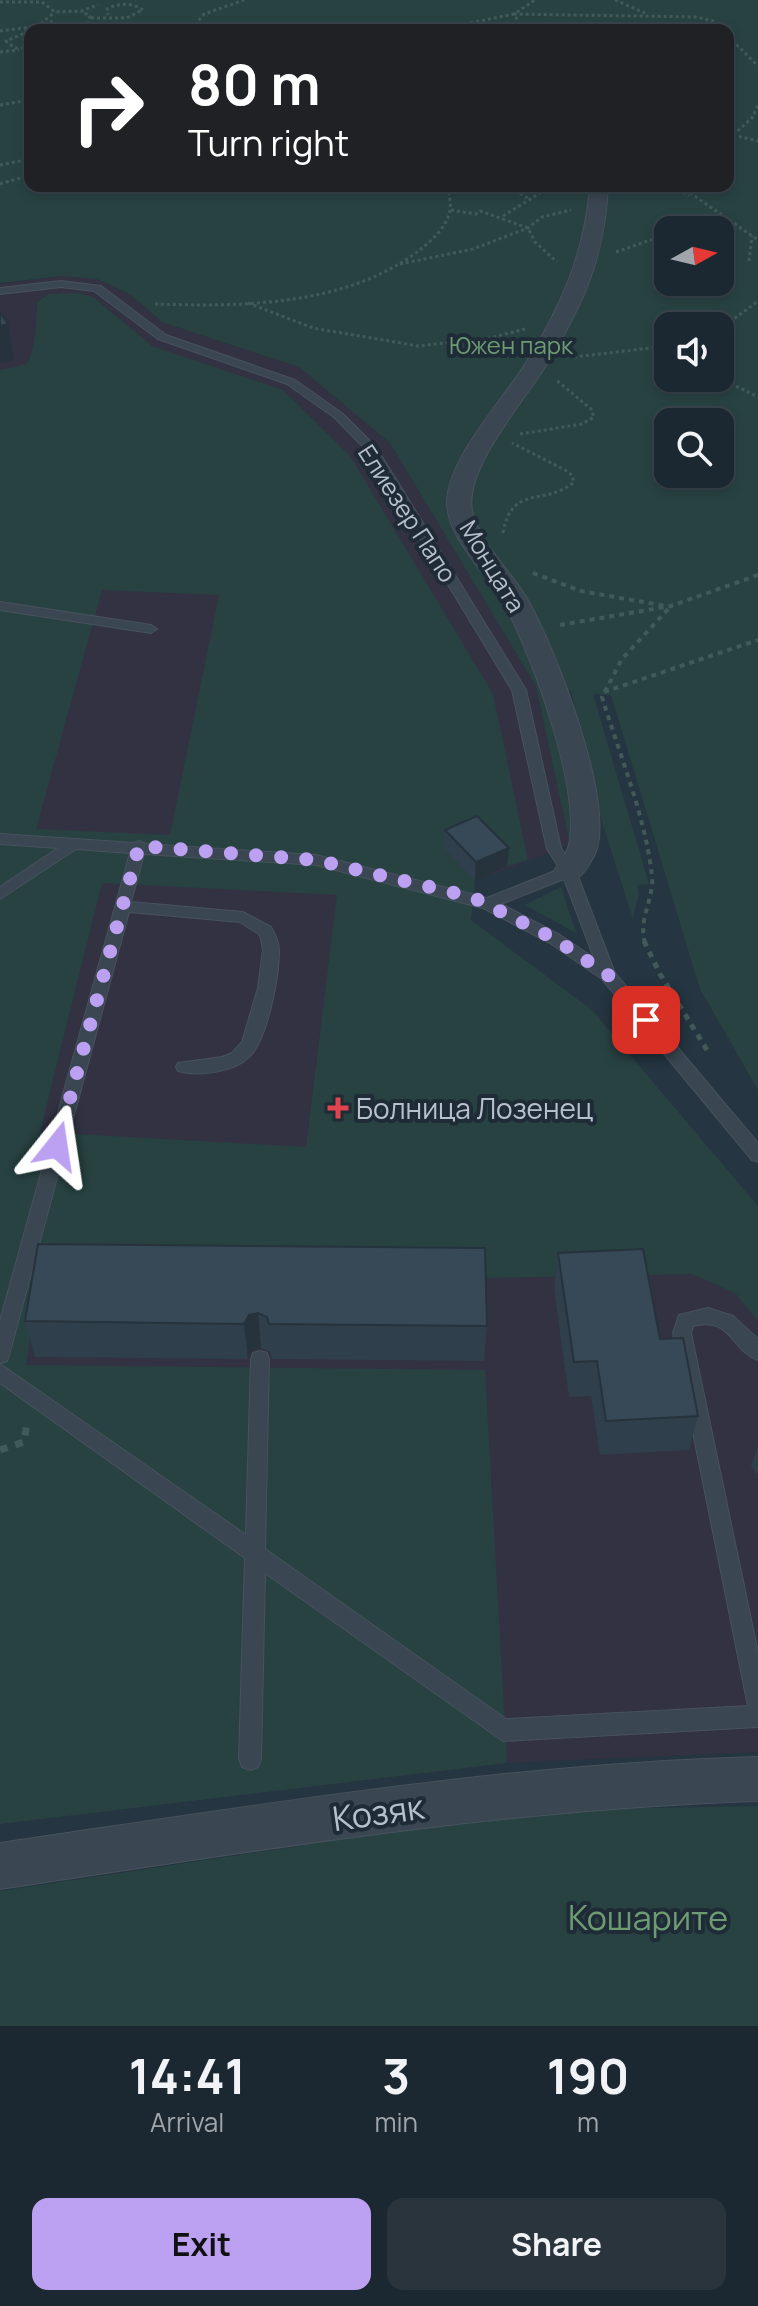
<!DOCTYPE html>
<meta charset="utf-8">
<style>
:root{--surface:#1c2831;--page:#29343d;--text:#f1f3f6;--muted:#a0a6ab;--line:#3a444d;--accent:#bca0f2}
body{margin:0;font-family:Manrope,sans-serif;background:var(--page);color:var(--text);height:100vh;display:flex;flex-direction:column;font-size:30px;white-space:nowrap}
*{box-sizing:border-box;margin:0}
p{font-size:26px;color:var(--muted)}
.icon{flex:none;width:44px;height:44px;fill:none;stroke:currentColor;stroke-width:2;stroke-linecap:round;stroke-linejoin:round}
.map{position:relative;height:2026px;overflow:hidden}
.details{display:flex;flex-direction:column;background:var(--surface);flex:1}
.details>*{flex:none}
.banner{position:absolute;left:24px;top:24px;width:710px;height:168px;border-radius:16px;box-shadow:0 4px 12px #0003,0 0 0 2px var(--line);background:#202124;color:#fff;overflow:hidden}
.needle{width:52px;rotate:82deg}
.fabs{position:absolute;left:654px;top:216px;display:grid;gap:16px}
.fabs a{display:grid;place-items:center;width:80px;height:80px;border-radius:16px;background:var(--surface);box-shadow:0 4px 12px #0003,0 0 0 2px var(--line);font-size:40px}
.pin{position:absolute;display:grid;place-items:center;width:68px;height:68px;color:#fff;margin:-34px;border-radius:16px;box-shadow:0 4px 12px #0006}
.me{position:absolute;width:88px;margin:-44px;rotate:15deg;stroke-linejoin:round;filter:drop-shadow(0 0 6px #0008)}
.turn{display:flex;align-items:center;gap:28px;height:168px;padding:0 32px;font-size:36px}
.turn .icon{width:104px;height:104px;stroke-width:2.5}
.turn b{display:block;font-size:56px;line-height:68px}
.eta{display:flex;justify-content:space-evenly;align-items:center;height:136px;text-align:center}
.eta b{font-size:48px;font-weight:700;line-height:56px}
.primary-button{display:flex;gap:16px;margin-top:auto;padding:16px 32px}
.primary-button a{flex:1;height:92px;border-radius:16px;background:var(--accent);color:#111;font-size:32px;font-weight:700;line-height:92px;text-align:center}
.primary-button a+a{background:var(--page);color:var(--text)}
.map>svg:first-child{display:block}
.medical{fill:#323242}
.green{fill:#284242;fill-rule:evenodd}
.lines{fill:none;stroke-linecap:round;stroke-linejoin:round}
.lane-casing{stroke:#47525d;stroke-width:2}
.street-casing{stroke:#47525d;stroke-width:2}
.path-far3{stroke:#415a59;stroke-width:3;stroke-dasharray:3 3;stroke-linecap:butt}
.path-far2{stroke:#415a59;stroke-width:4;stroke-dasharray:5 5;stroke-linecap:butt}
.path-far1{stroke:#415a59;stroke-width:5;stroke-dasharray:6 6;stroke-linecap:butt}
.path{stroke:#415a59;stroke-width:7;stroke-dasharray:8 8;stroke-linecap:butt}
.lane{fill:#3a4651;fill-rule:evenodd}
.street{fill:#3a4651;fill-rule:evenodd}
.wall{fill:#2f3f4b}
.shaded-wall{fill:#26333d}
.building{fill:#374957;stroke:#26333d;stroke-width:2}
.route{stroke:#bca0f2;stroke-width:14;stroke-dasharray:0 25.2}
.health-dot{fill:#e0444e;stroke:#1f2b36;stroke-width:3}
.labels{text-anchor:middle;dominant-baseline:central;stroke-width:8;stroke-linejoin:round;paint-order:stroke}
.far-park-label{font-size:24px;fill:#6d9c73;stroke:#1f2b36}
.far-street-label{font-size:24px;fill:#b7c1cb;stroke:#1f2b36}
.poi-label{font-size:28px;fill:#b7c1cb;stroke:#1f2b36;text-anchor:start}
.near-street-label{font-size:34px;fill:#b7c1cb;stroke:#1f2b36}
.near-park-label{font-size:34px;fill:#6d9c73;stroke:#1f2b36}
</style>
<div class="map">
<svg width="758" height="2026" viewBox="0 0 758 2026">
<rect width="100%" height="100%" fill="#253541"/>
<path class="medical" d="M61 276 97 279 131 295 162 322 299 367 390 443 536 686 570 845 475 881 471 920 592 1010 758 1206V1752L507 1763 0 1824V284Z"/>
<g class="green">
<path d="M0 0H758V1090L700 989 611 695 593 694 649 884 637 885 639 893 633 919 602 822 571 691 550 686 578 836 570 845 536 686 390 443 299 367 162 322 131 295 97 279 61 276 0 283ZM30 30H728V186H30ZM668 230H720V282H668ZM668 326H720V378H668ZM668 422H720V474H668Z"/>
<path d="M78 293 93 297 152 346 283 390 350 456 493 694 528 860 507 866 476 834 445 848 475 881 471 920 592 1010 758 1206V1321L735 1293 692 1274 482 1278 41 1274 26 1365 485 1370 507 1763 0 1824V370L27 364C35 353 37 316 37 302L49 294ZM102 590 219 595 170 835 36 829ZM102 883 337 895 306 1147 40 1132Z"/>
<path d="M561 887 576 933 525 905Z"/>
<path d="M758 1806V2026H0V1891L539 1810Z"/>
</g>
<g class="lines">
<g class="lane-casing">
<g id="lane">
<path d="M61 281 101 286 166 335 295 380 343 414 376 447 526 690 561 848 576 871 615 973 758 1143V1162L752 1160 602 979 550 943 483 908 316 865 144 854 131 902 243 912 271 927C275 934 279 942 279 951 279 976 268 1039 249 1057 234 1072 198 1077 178 1071L176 1067 178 1063 222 1057 232 1053 242 1042 258 988 263 950 261 938 259 934 240 922 129 912 9 1355 7 1361 0 1363V1321L130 853 76 849 0 899V887L58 848 0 844V834L134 843 139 841 145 844 316 855 487 898 560 869 547 849 512 690 367 451 335 418 287 384 158 339 94 291 61 287 0 294V288ZM564 879 594 958 560 935 501 904Z"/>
<path d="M0 602 151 625 157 629 151 633 0 610Z"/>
<path d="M708 1308 733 1316 758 1339V1360C731 1351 732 1316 693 1326L691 1333 758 1653V1727L503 1741 265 1573 261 1759 258 1767 250 1770 242 1767 239 1759 245 1558 0 1383V1364L246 1535 251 1359 253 1353 260 1351 267 1353 269 1359 265 1549 506 1719 748 1706 673 1333 679 1315Z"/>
</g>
</g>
<g class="street-casing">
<g id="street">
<path d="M590 186H608C606 227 598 265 580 303 570 325 558 346 545 367 524 401 464 469 472 510 479 543 509 569 526 597 553 642 619 809 594 856 585 873 578 884 558 878L554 871C561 860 569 852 570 839 578 781 530 647 500 597 483 569 447 537 447 502 448 459 501 402 524 366 560 310 585 253 590 186Z"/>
<path d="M758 1757V1801C503 1809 252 1851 0 1889V1843C252 1806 503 1764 758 1757Z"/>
</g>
</g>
<g class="path-far3">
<path d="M615 0 647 14"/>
<path d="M0 2H42L55 12 81 11 98 5"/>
<path d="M91 18H126L143 10C131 2 119 3 107 9L108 15"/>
<path d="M50 21 62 27 87 28 90 16 81 11"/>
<path d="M125 24 137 30"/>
<path d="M88 28 127 25"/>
<path d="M26 29 25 33 6 41 15 48H30"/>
<path d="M173 30 192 29 204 14 244 0"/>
<path d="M435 30 514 14 535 0"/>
<path d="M523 30 514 14 697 17 713 21 722 30"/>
<path d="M0 31 38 26 55 12"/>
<path d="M728 36 758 66"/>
<path d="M0 52 19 50"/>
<path d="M0 105 30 100"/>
<path d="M728 132 733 135 752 118 758 105"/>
<path d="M733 135 758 141"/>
<path d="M0 165 30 159"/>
<path d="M0 184 30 175"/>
<path d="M485 186 516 191 531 200"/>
<path d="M673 186 689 196"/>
<path d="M680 186 758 240"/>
<path d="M451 210 476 214 480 211 528 228 535 242 557 262"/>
<path d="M503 216 551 186"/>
<path d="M678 230 720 215"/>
<path d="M616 252 668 234"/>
<path d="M749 261 752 236"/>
<path d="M400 264 473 249 528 228 542 217 571 210"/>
<path d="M248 303 313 328 418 346 490 338 525 329"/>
<path d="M155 304C243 307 348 306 421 249 433 239 447 227 450 210 451 202 449 194 448 186"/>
<path d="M720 329 758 301"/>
<path d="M574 357 668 346"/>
<path d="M720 378 758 397"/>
<path d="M520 434 582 424 594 417 591 409 555 379"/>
<path d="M503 533C512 483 544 507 574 482L572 475 565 470 512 443"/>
</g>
<g class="path-far2">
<path d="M533 573 581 591 666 606"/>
<path d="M560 625 671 606 758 575"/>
<path d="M604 692 758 640"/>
<path d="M645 943C638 918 654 900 652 876 645 815 620 756 602 697L622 659 671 606"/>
</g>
<path class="path-far1" d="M644 941 660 974 707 1050"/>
<path class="path" d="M0 1450 24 1442 27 1423"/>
<use href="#lane" class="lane"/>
<use href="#street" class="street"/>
</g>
<g class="wall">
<path d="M445 830 507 866 475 881 444 848Z"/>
<path d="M38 1244 487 1326 484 1361 272 1359 270 1352 261 1348 252 1350 248 1359 35 1357 25 1321Z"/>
<path d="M558 1253 660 1339 698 1416 689 1450 600 1455 591 1396 569 1397 554 1289Z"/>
<path d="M758 1445V1475L751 1466Z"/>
</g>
<g class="shaded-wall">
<path d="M8 324 14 360 0 363V326Z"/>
<path d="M509 848 507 866 475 881 476 862Z"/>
<path d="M258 1313 261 1348 252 1350 248 1359 244 1324 249 1315Z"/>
</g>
<g class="building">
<path d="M0 312 8 324 0 326Z"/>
<path d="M477 816 509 848 476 862 445 830Z"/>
<path d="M38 1244 485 1248 487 1326 269 1324 267 1317 258 1313 249 1315 244 1324 25 1321Z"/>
<path d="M643 1249 660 1339 683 1338 698 1416 606 1421 597 1361 574 1362 558 1253Z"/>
</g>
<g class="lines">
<path class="route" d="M57 1146 139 846 316 860 472 897 555 939 608 975 646 1020"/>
</g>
<path class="health-dot" d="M334 1096h8v8h8v8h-8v8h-8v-8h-8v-8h8z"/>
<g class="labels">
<g class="far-park-label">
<text x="511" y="344">Южен парк</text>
</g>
<g class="far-street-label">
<text transform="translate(408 513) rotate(57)">Елиезер Папо</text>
<text transform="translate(493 566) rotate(59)">Монцата</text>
</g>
<g class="poi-label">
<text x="356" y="1108">Болница Лозенец</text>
</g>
<g class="near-street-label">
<text transform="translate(378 1812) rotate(-8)">Козяк</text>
</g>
<g class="near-park-label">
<text x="648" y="1917">Кошарите</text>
</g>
</g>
</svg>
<div class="fabs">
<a><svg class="needle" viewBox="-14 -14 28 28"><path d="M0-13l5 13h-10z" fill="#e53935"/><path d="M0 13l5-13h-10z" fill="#a0a6ab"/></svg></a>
<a><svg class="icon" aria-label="sound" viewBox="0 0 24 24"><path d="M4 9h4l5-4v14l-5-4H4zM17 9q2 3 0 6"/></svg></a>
<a><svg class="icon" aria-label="search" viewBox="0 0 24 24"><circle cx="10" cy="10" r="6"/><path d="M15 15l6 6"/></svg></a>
</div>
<div class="pin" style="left:646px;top:1020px;background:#d93025"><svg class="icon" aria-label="arrive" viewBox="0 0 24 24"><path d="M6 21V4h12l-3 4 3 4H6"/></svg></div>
<svg class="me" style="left:57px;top:1146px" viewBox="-20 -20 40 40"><path d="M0-17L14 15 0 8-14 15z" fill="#bca0f2" stroke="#fff" stroke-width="4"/></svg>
<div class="banner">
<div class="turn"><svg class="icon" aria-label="right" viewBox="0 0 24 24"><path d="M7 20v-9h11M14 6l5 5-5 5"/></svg><div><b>80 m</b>Turn right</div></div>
</div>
</div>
<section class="details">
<div class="eta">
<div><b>14:41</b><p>Arrival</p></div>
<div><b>3</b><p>min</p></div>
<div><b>190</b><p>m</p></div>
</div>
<div class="primary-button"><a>Exit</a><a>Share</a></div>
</section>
